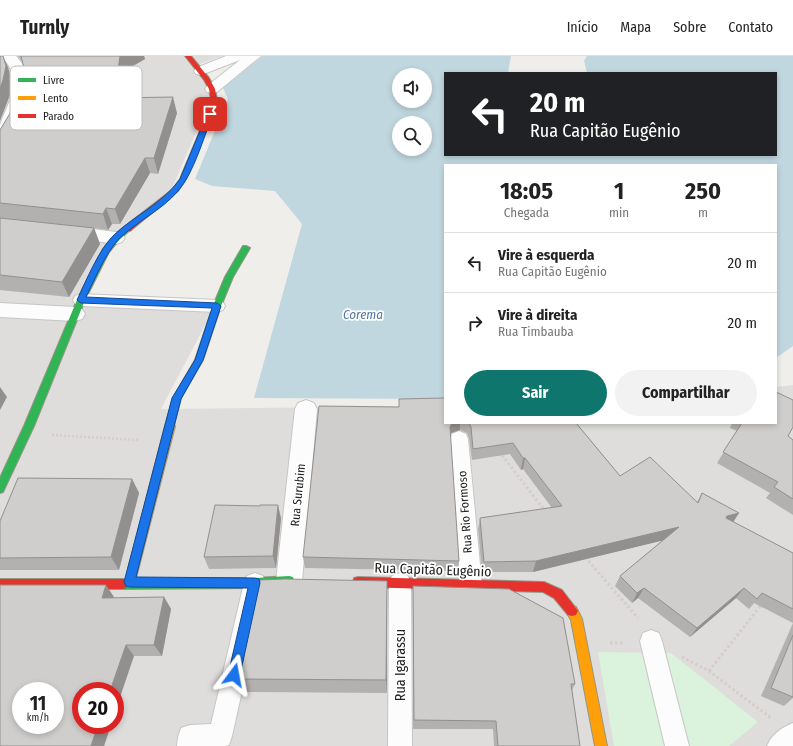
<!DOCTYPE html>
<html lang="pt">
<meta charset="utf-8">
<style>
:root{--surface:#fff;--page:#f2f2f2;--text:#222;--muted:#767676;--line:#e0e0e0;--accent:#0f766e}
body{margin:0;font-family:"Fira Sans Condensed",sans-serif;background:var(--page);color:var(--text);height:100vh;display:flex;flex-direction:column;font-size:15px;white-space:nowrap}
*{box-sizing:border-box;margin:0}
p{font-size:13px;color:var(--muted)}
.icon{flex:none;width:22px;height:22px;fill:none;stroke:currentColor;stroke-width:2;stroke-linecap:round;stroke-linejoin:round}
.map{position:relative;flex:1;overflow:hidden}
.side{position:absolute;left:444px;top:108px;width:333px;height:260px;display:flex;flex-direction:column;background:var(--surface);border-radius:0px;box-shadow:0 2px 6px #0003}
.side>*{flex:none}
.banner{position:absolute;left:444px;top:16px;width:333px;height:84px;border-radius:0px;box-shadow:0 2px 6px #0003;background:#202124;color:#fff;overflow:hidden}
.controls{position:absolute;left:392px;top:12px;display:grid;gap:8px}
.controls a{display:grid;place-items:center;width:40px;height:40px;border-radius:50%;background:var(--surface);box-shadow:0 2px 6px #0003;font-size:20px}
.speed{position:absolute;left:12px;top:626px;display:flex;gap:8px;font-size:20px;font-weight:700;text-align:center}
.speed>*{display:grid;place-content:center;width:52px;height:52px;border-radius:50%;background:var(--surface);box-shadow:0 2px 6px #0003;line-height:1}
.speed small{font-size:10px;font-weight:400}
.speed .limit{border:6px solid #d22;background:#fff;color:#111}
.pin{position:absolute;display:grid;place-items:center;width:34px;height:34px;color:#fff;margin:-17px;border-radius:8px;box-shadow:0 2px 6px #0006}
.me{position:absolute;width:44px;margin:-22px;rotate:13deg;stroke-linejoin:round;filter:drop-shadow(0 0 3px #0008)}
.turn{display:flex;align-items:center;gap:14px;height:84px;padding:0 20px;font-size:18px}
.turn .icon{width:52px;height:52px;stroke-width:2.5}
.turn b{display:block;font-size:28px;line-height:34px}
.eta{display:flex;justify-content:space-evenly;align-items:center;height:68px;text-align:center}
.eta b{font-size:24px;font-weight:700;line-height:28px}
.button{display:flex;gap:8px;margin-top:auto;padding:8px 20px}
.button a{flex:1;height:46px;border-radius:24px;background:var(--accent);color:#fff;font-size:16px;font-weight:700;line-height:46px;text-align:center}
.button a+a{background:var(--page);color:var(--text)}
ul{padding:0;list-style:none}
li{display:flex;align-items:center;gap:12px;height:60px;padding:0 20px;border-top:1px solid var(--line)}
li div{flex:1}
li b{display:block;font-size:15px}
li em{font-style:normal}
header{display:flex;align-items:center;gap:24px;box-sizing:border-box;height:56px;padding:0 20px;background:var(--surface);border-bottom:1px solid var(--line)}
header strong{font-size:19px}
nav{display:flex;gap:22px;margin-inline-start:auto;font-size:14px}
.map>svg:first-child{display:block}
.residential{fill:#dedddc;fill-rule:evenodd}
.park{fill:#dbf2dd}
.water{fill:#c1d7df;fill-rule:evenodd}
.lines{fill:none;stroke-linecap:round;stroke-linejoin:round}
.lane-casing{stroke:#c6c6c4;stroke-width:2}
.street-casing{stroke:#c6c6c4;stroke-width:2}
.fast-casing{stroke:#959884;stroke-width:2}
.slow-casing{stroke:#959884;stroke-width:2}
.jam-casing{stroke:#959884;stroke-width:2}
.path-far1{stroke:#d7ccc9;stroke-width:2.5;stroke-dasharray:2 2;stroke-linecap:butt}
.path{stroke:#d7ccc9;stroke-width:3;stroke-dasharray:2.5 2.5;stroke-linecap:butt}
.lane{fill:#fdfcfc;fill-rule:evenodd}
.street{fill:#fdfcfc;fill-rule:evenodd}
.fast{fill:#30b455;fill-rule:evenodd}
.slow{fill:#ff9f0a;fill-rule:evenodd}
.jam{fill:#e5322d;fill-rule:evenodd}
.wall{fill:#b3b1af}
.shaded-wall{fill:#92908f}
.building{fill:#d0cecc;stroke:#92908f;fill-rule:evenodd}
.route{fill:#1a73e8;stroke:#114b97}
.labels{text-anchor:middle;dominant-baseline:central;stroke-width:3.5;stroke-linejoin:round;paint-order:stroke}
.street-label{font-size:12px;fill:#212121;stroke:#fff}
.water-label{font-size:13px;font-style:italic;fill:#5174a2;stroke:#fff}
.near-street-label{font-size:14px;fill:#212121;stroke:#fff}
.key{fill:#fff;stroke:#bcbcbc;stroke-width:1}
.key-label{font-size:11px;fill:#212121}
</style>
<header>
<strong>Turnly</strong>
<nav><a>Início</a><a>Mapa</a><a>Sobre</a><a>Contato</a></nav>
</header>
<div class="map">
<svg width="793" height="690" viewBox="0 0 793 690">
<rect width="100%" height="100%" fill="#efeeeb"/>
<path class="residential" d="M0 0H222L200 8 213 36 168 142 116 184 84 241 214 252 161 353 445 350V367H776V331L793 329V690H0ZM21 635H55V669H21ZM81 635H115V669H81Z"/>
<path class="park" d="M598 596 671 597 758 666 729 690H614Z"/>
<path class="water" d="M263 0H511L508 17H445V99H776V17H587L584 5 587 0H793V290L776 302V109H445V343L254 342 302 168 275 135 212 130 195 123 228 43 223 32ZM399 19H425V45H399ZM399 67H425V93H399Z"/>
<g class="lines">
<g class="lane-casing">
<g id="lane">
<path d="M81 238 217 244 223 246 225 250 223 254 217 256 81 250 75 248 73 244 75 240Z"/>
<path d="M459 375 466 378 468 383 482 529 479 536 471 539 463 536 460 529 450 383 452 378Z"/>
<path d="M255 517 263 520 266 527 232 680 229 689 225 690H177L178 681 181 672 190 669 211 668 244 527 247 520Z"/>
<path d="M400 517 408 520 411 527 412 690H388L389 527 392 520Z"/>
<path d="M651 574 659 577 662 585 689 690H665L640 585 643 577Z"/>
<path d="M793 667V690H767C772 678 781 672 793 667Z"/>
</g>
</g>
<g class="street-casing">
<g id="street">
<path d="M1 0H16C21 6 25 11 27 19 32 38 17 73 6 89L0 91C0 84 0 75 0 69 6 51 21 29 9 10 7 6 3 3 1 0Z"/>
<path d="M226 0H261L217 36 212 37 207 36 205 33 207 30 240 4 201 19 196 18 194 15 196 12Z"/>
<path d="M67 170 116 176 122 178 125 182 122 186 116 188 61 180 58 176 61 172Z"/>
<path d="M0 247 75 251 82 253 85 258 82 263 75 265 0 261Z"/>
<path d="M306 344 314 347 317 353 302 525 298 534 289 537 280 534 276 525 295 353 298 347Z"/>
</g>
</g>
<g class="fast-casing">
<g id="fast">
<path d="M124 171H127L131 173 119 184 109 196 85 244 34 370 3 436 0 437V422L24 370 77 244 103 193 113 180Z"/>
<path d="M243 190H246L250 192 233 221 221 250 203 304 181 342 173 373H167L165 370 173 342 195 304 213 250 225 221Z"/>
<path d="M289 520 293 521 294 525 293 529 289 530 255 532 122 533 118 532 117 528 118 524 122 523 255 522Z"/>
</g>
</g>
<g class="slow-casing">
<g id="slow">
<path d="M170 366 173 367 175 370 135 526 134 530 130 531 126 530 125 526 165 370 167 367Z"/>
<path d="M572 550 576 551 582 563 607 690H595L571 564 566 555 568 551Z"/>
</g>
</g>
<g class="jam-casing">
<g id="jam">
<path d="M185 0H191L209 22 215 33 217 44 213 58 186 123 178 135 130 175H124V171L173 133 180 123 207 58 211 44 209 33 204 24Z"/>
<path d="M358 521 544 526 562 534 578 555 576 559 572 560 568 559 554 542 543 536 358 531 354 530 353 526 354 522Z"/>
<path d="M0 523H122L126 524 127 528 126 532 122 533H0Z"/>
</g>
</g>
<g class="path-far1">
<path d="M52 379 139 384"/>
<path d="M501 397 503 400"/>
</g>
<g class="path">
<path d="M502 399 545 455"/>
<path d="M585 501 638 562"/>
<path d="M610 587H625"/>
<path d="M682 601 709 615 771 662"/>
<path d="M709 615 762 548"/>
</g>
<use href="#lane" class="lane"/>
<use href="#street" class="street"/>
<use href="#fast" class="fast"/>
<use href="#slow" class="slow"/>
<use href="#jam" class="jam"/>
</g>
<g class="wall">
<path d="M18 0H144L145 3 124 15 120 42 177 57 158 118 150 117 120 168H112L108 174 94 172 100 188 69 241 0 234V74L9 59 21 30 24 12 23 7Z"/>
<path d="M445 367H576L586 379 620 420 697 446 702 437 733 466 793 497V642L784 650 761 640 793 567 754 547 749 553 736 542 690 581 638 542 632 547 615 530 620 520 663 484 533 516H482L478 473 480 462 552 452 523 413 521 414 510 398 472 404 469 382 467 377 460 374 451 377 450 379 459 505 458 515 305 512 303 501Z"/>
<path d="M732 367H776L788 380 793 384V459L766 442 770 437 717 407 737 375 730 372Z"/>
<path d="M132 423 139 437 119 514H0V465Z"/>
<path d="M281 462 276 512 209 513 204 501Z"/>
<path d="M413 530 575 628 572 634 580 690H494L493 673H413Z"/>
<path d="M114 541V542L164 541 171 553 162 600H134L81 669H111L104 690H0Z"/>
<path d="M387 541V637L246 636 240 623Z"/>
</g>
<g class="shaded-wall">
<path d="M3 0 8 11 12 25 10 39 0 65V33Z"/>
<path d="M119 0H144L145 3 124 15 118 58 114 42Z"/>
<path d="M173 41 177 57 158 118 154 102Z"/>
<path d="M145 102 150 117 120 168 115 153Z"/>
<path d="M106 152 112 168 108 174 103 158Z"/>
<path d="M94 172 100 188 69 241 62 226Z"/>
<path d="M0 331 7 341 0 354Z"/>
<path d="M452 367H460V374L451 377 448 383 450 371Z"/>
<path d="M523 402H525L523 413 521 414Z"/>
<path d="M132 423 139 437 119 514 111 501Z"/>
<path d="M278 449 281 462 276 512 273 500Z"/>
<path d="M739 457 732 468 720 471 727 460Z"/>
<path d="M679 471 673 482 533 516 536 505Z"/>
<path d="M387 525V637L386 624Z"/>
<path d="M106 529 114 541 111 554 102 542Z"/>
<path d="M644 532 638 542 632 547 637 537Z"/>
<path d="M744 532 736 542 690 581 697 572Z"/>
<path d="M164 541 171 553 162 600 154 589Z"/>
<path d="M126 589 134 600 115 656V635H110Z"/>
<path d="M98 669H111L104 690H91Z"/>
</g>
<g class="building">
<path d="M0 0H3L6 10 3 24 0 33Z"/>
<path d="M21 0H120L114 42 173 41 154 102H145L115 153 106 152 103 158 0 147V74L9 59 21 30 24 12Z"/>
<path d="M0 162 94 172 62 226 0 219Z"/>
<path d="M776 336 793 344V371L788 380 793 384V443L774 431 778 426 723 396 742 367H776Z"/>
<path d="M445 342V367H452L450 371 459 505 303 501 319 350 399 351V343Z"/>
<path d="M469 367H576L586 379 620 420 650 401 698 447 702 437 739 457 727 460 726 462 793 497V553L762 537 757 543 744 532 697 572 644 532 637 537 620 520 679 471 536 505 484 506 480 462 562 450 525 402H523L513 387 473 393 471 371Z"/>
<path d="M18 422 132 423 111 501 0 502V465Z"/>
<path d="M215 449 260 450V449H278L273 500 204 501Z"/>
<path d="M285 523 387 525 386 624 240 623 246 584 260 524Z"/>
<path d="M0 529H106L102 542 164 541 154 589H126L110 635H81V669H98L91 690H0ZM21 635H55V669H21Z"/>
<path d="M413 530 509 533 563 562 575 628H571L580 690H498L496 665 414 664Z"/>
<path d="M793 579V641L771 632Z"/>
</g>
<path class="route" d="M210 56 213 58C204 80 194 117 178 135 161 155 137 165 119 183 105 198 95 223 86 241L217 247 221 250 203 304 181 343 136 521 255 522 259 523 260 527 240 619 238 623 234 625 230 623 228 619 248 532 130 531 126 530 124 526 172 342 195 304 212 252 81 247 77 244C86 225 99 193 114 179 135 159 162 148 180 123L207 58Z"/>
<g class="labels">
<g class="street-label">
<text transform="translate(298 439) rotate(-84)">Rua Surubim</text>
<text transform="translate(465 456) rotate(-94)">Rua Rio Formoso</text>
</g>
<g class="water-label">
<text x="363" y="258">Corema</text>
</g>
<g class="near-street-label">
<text transform="translate(433 514) rotate(2)">Rua Capitão Eugênio</text>
<text transform="translate(400 609) rotate(-90)">Rua Igarassu</text>
</g>
</g>
<rect x="10" y="10" width="132" height="64" rx="6" class="key"/>
<rect x="18" y="22" width="18" height="4" fill="#30b455"/>
<rect x="18" y="40" width="18" height="4" fill="#ff9f0a"/>
<rect x="18" y="58" width="18" height="4" fill="#e5322d"/>
<g class="key-label">
<text x="43" y="28">Livre</text>
<text x="43" y="46">Lento</text>
<text x="43" y="64">Parado</text>
</g>
</svg>
<div class="controls">
<a><svg class="icon" aria-label="sound" viewBox="0 0 24 24"><path d="M4 9h4l5-4v14l-5-4H4zM17 9q2 3 0 6"/></svg></a>
<a><svg class="icon" aria-label="search" viewBox="0 0 24 24"><circle cx="10" cy="10" r="6"/><path d="M15 15l6 6"/></svg></a>
</div>
<div class="speed"><div>11<small>km/h</small></div><div class="limit">20</div></div>
<div class="pin" style="left:210px;top:58px;background:#d93025"><svg class="icon" aria-label="arrive" viewBox="0 0 24 24"><path d="M6 21V4h12l-3 4 3 4H6"/></svg></div>
<svg class="me" style="left:234px;top:619px" viewBox="-20 -20 40 40"><path d="M0-17L14 15 0 8-14 15z" fill="#1a73e8" stroke="#fff" stroke-width="4"/></svg>
<div class="banner">
<div class="turn"><svg class="icon" aria-label="left" viewBox="0 0 24 24"><path d="M17 20v-9H6M10 6l-5 5 5 5"/></svg><div><b>20 m</b>Rua Capitão Eugênio</div></div>
</div>
<section class="side">
<div class="eta">
<div><b>18:05</b><p>Chegada</p></div>
<div><b>1</b><p>min</p></div>
<div><b>250</b><p>m</p></div>
</div>
<ul>
<li><svg class="icon" aria-label="left" viewBox="0 0 24 24"><path d="M17 20v-9H6M10 6l-5 5 5 5"/></svg><div><b>Vire à esquerda</b><p>Rua Capitão Eugênio</p></div><em>20 m</em></li>
<li><svg class="icon" aria-label="right" viewBox="0 0 24 24"><path d="M7 20v-9h11M14 6l5 5-5 5"/></svg><div><b>Vire à direita</b><p>Rua Timbauba</p></div><em>20 m</em></li>
</ul>
<div class="button"><a>Sair</a><a>Compartilhar</a></div>
</section>
</div>
